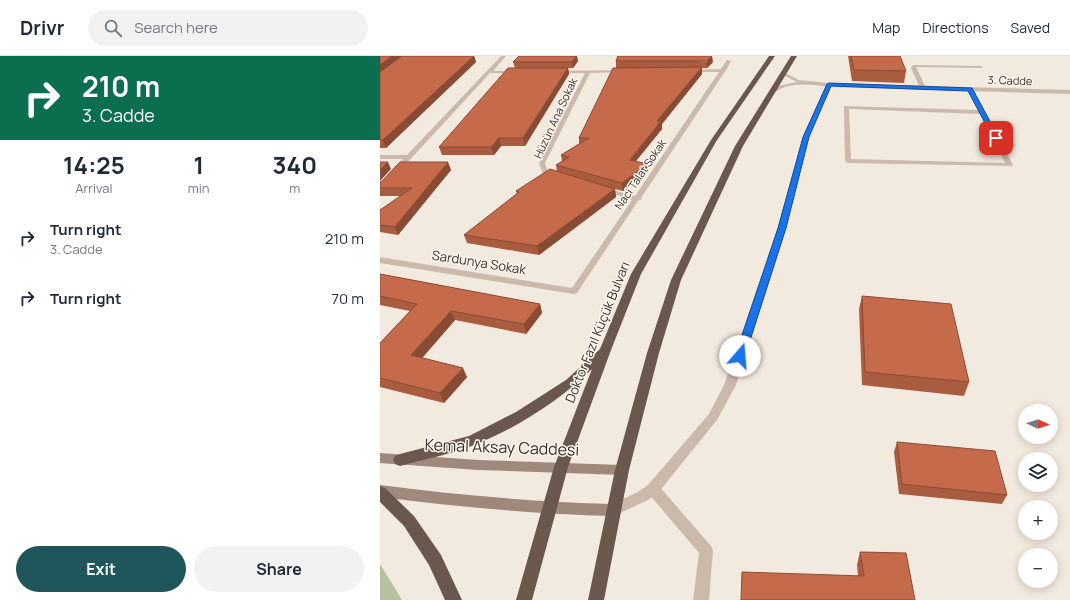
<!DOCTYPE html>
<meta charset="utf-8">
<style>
:root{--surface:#fff;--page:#f2f2f3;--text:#1f2937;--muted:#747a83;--line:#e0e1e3;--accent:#1f565b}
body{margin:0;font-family:Manrope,sans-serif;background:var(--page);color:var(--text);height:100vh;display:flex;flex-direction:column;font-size:15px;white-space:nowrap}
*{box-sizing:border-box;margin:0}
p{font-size:13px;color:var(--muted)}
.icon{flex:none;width:22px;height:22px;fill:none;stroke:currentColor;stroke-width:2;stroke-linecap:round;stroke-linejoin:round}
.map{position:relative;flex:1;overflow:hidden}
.drawer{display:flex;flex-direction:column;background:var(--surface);width:380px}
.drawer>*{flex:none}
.top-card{background:#0b6e4f;color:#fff;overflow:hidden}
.needle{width:26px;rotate:93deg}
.controls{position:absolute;left:638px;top:348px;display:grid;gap:8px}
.controls a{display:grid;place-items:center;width:40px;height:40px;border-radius:50%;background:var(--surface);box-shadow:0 2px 10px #0003;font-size:20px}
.pin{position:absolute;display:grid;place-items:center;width:34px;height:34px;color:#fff;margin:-17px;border-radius:8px;box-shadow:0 2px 6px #0006}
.me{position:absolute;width:44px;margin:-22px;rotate:18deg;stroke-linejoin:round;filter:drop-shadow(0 0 3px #0008)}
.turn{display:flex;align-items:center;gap:14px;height:84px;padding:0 16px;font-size:18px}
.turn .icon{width:52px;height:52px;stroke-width:2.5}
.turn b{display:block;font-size:28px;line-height:34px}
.eta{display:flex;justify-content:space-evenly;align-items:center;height:68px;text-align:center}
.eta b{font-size:24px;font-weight:700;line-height:28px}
.cta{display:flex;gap:8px;margin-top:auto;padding:8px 16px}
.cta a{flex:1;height:46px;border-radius:24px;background:var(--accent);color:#fff;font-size:16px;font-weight:700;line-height:46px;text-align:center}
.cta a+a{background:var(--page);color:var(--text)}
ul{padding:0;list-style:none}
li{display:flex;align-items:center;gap:12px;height:60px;padding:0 16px}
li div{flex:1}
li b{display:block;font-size:15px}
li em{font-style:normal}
header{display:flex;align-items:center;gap:24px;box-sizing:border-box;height:56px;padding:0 20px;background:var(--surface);border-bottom:1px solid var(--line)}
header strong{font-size:19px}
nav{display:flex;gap:22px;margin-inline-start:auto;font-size:14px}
.search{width:280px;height:36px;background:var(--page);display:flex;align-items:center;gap:10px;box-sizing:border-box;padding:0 14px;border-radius:22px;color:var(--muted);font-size:15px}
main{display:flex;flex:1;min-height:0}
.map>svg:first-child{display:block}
.green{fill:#b6c29f}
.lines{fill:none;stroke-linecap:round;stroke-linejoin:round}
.service{fill:#cbbaab;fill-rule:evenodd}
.minor{fill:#cbbaab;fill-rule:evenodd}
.tertiary{fill:#cbbaab;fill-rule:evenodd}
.secondary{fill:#9f897c;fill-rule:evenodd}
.trunk{fill:#6a584e;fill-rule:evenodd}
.wall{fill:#a95c40}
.shaded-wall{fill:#8a4b34}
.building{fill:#c56b4b;stroke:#8a4b34}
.route{fill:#1a73e8;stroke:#114b97}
.labels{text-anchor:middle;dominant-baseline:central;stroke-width:3;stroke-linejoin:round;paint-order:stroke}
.far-street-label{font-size:11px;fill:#392f2a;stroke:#faf4ec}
.street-label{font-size:13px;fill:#392f2a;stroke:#faf4ec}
.near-street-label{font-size:16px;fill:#392f2a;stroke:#faf4ec}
</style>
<header>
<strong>Drivr</strong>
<div class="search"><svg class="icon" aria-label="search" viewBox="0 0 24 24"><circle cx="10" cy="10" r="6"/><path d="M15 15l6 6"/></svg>Search here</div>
<nav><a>Map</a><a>Directions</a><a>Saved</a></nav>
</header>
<main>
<section class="drawer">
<div class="top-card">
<div class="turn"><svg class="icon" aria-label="right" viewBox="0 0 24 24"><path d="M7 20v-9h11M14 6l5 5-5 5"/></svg><div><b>210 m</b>3. Cadde</div></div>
</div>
<div class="eta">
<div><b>14:25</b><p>Arrival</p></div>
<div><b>1</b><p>min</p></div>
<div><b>340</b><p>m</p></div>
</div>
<ul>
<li><svg class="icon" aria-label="right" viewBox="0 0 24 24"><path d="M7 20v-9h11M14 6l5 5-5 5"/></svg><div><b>Turn right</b><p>3. Cadde</p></div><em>210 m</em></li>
<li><svg class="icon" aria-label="right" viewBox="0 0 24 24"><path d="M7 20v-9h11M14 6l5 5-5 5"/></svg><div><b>Turn right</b></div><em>70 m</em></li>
</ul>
<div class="cta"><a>Exit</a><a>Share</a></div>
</section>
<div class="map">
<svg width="690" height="544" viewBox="0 0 690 544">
<rect width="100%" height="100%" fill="#f3eadf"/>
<path class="green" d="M0 508 22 544H0Z"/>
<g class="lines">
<g class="service">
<path d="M533 9 601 10 603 11 601 12 536 11 546 32 543 34 540 32 531 12Z"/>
<path d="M590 31 593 33 633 109 632 110 468 107 465 105 464 50 598 54 587 33ZM469 53 600 58 625 107 471 103Z"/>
<path d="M273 427 278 429 331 490 333 495 329 544H313L319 497 268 437 266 433 268 429Z"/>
</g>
<g class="minor">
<path d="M121 0H126L113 15H138L140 17H110L3 133H0V127L23 103H0V99H27Z"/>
<path d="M347 4 351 5 346 14 261 142 262 143 258 145 197 237 194 238 0 207V201L192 232 252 144 218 133 222 131 255 140 339 16H310L308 15 310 14 341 13Z"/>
<path d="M244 14 246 16 210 17 165 107 168 116 182 120 178 122 163 118 159 107 205 17H176L174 15Z"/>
<path d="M447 28 452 29 429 81 406 172 356 329 337 364 278 437 268 444 238 458 233 460 228 458 226 454 228 450 258 436 268 429 329 358 344 329 398 172 423 81Z"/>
</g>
<path class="tertiary" d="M403 16 419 24 449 27 690 34V38L449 31C434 29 415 26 400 33 396 35 395 38 389 38V36L397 30 417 26 401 18V17Z"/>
<g class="secondary">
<path d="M0 397 98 404 242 409 247 410 248 414 247 418 242 419 98 414 0 407Z"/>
<path d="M0 429C78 439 155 446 233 448L238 450 240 454 238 458 233 460C155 458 78 451 0 441Z"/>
</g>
<g class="trunk">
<path d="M389 0H395L337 84 261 218 231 294 188 411 152 544H136L174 411 212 313C179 345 138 371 97 388 72 398 45 403 20 410L15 408 13 404 15 400 20 398 89 380 136 356 186 324 220 293 251 218 331 84Z"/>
<path d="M411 0H417L363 90 301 224 279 297 249 414 224 544H208L235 414 267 297 291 224 355 90Z"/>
<path d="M0 430 5 432 34 460 61 499 82 544H65L49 509 24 470 0 446Z"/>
</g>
</g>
<g class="wall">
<path d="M0 0H94L96 6 6 92H0Z"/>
<path d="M238 0 333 6 327 12H322V18L282 68V73L256 105 268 116 243 135 235 133 236 141 159 199 87 187 84 179 137 138 136 135 177 116 176 109 182 105 181 99 199 88V82L236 12V5Z"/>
<path d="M468 0H520L526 15 524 27 472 25Z"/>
<path d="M198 5 193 12H188L189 18 145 90H121L114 99H62L59 91 135 12 133 6Z"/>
<path d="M71 114 18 179 0 176V154L21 140H0V126Z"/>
<path d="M0 218 160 248 162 257 146 278 75 264 42 302 87 321 64 347 0 331V287L30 255 0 249Z"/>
<path d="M482 240 589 326 584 340 482 329 479 253Z"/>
<path d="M517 386 627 439 622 448 519 438 514 396Z"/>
<path d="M480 496 535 544 478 520 477 509Z"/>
</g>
<g class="shaded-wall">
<path d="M12 0H23L0 17V9Z"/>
<path d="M94 0 96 6 6 92 3 84Z"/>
<path d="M196 0H197L198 5 193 12 192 6Z"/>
<path d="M332 0 333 6 327 12V5Z"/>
<path d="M322 11V18L282 68V73L251 111 250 104 277 65Z"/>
<path d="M188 12 189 18 145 90 143 82Z"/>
<path d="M119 82 121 90 114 99 111 91Z"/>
<path d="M8 106 11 113 0 125V114Z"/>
<path d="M68 106 71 114 18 179 15 171Z"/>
<path d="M268 108V116L243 135 242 127Z"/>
<path d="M235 133 236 141 159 199 157 190Z"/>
<path d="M160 248 162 257 146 278 144 268Z"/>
<path d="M71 255 75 264 36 309 31 299Z"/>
<path d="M83 312 87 321 64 347 60 337Z"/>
</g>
<g class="building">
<path d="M0 0H12L0 9Z"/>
<path d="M22 0H94L3 84H0V16Z"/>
<path d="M139 0H196L192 6H133Z"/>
<path d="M238 0H332L327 5H236Z"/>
<path d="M471 0H520L526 15 474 14Z"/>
<path d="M322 11 277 65H281L250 104 268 108 242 127 176 109 189 101 181 99 209 82H199L233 12Z"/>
<path d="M128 12H188L143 82H119L111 91H59Z"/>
<path d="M0 106H8L0 114Z"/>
<path d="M20 106H68L15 171 0 169V154L32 132H0V126H1Z"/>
<path d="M170 113 235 133 157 190 84 179 139 136 136 135Z"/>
<path d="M0 218 160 248 144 268 71 255 31 299 83 312 60 337 0 322V287L37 248 0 240Z"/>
<path d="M482 240 571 248 589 326 485 316Z"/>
<path d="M517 386 615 395 627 439 522 428Z"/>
<path d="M480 496 526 497 535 544H361L362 516 484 520Z"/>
</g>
<path class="route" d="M449 27 592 32 619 82 616 84 613 82 588 35 451 30 429 81 406 172 365 300 363 303H356L355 300 398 172 423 81 447 28Z"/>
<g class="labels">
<g class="far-street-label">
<text transform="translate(630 24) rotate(2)">3. Cadde</text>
<text transform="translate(175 62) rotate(-65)">Hüzün Ana Sokak</text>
<text transform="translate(260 118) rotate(-56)">Naci Talat Sokak</text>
</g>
<g class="street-label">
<text transform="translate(99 206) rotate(9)">Sardunya Sokak</text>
<text transform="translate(217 276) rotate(-68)">Doktor Fazıl Küçük Bulvarı</text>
</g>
<g class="near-street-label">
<text transform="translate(122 391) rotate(2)">Kemal Aksay Caddesi</text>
</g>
</g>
</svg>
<div class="controls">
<a><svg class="needle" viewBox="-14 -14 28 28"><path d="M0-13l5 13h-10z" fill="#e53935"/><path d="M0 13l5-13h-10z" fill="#747a83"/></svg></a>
<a><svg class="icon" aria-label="layers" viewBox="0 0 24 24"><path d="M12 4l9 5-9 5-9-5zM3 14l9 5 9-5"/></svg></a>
<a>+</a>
<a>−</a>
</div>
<div class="pin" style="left:616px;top:82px;background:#d93025"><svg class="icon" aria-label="arrive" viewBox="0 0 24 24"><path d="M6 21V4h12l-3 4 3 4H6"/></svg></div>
<svg class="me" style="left:360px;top:300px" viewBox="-20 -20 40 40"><circle r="19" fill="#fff"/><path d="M0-13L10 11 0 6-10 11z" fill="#1a73e8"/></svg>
</div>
</main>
